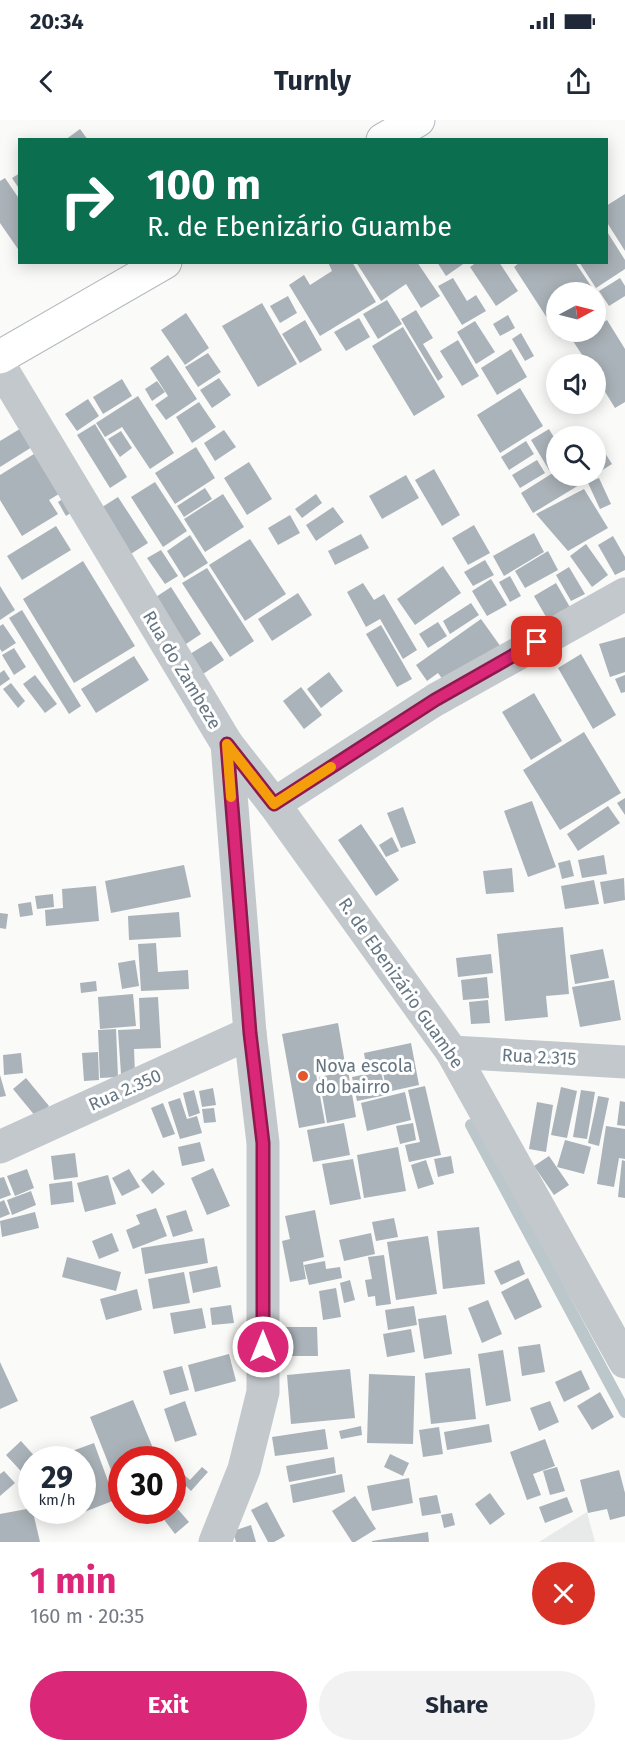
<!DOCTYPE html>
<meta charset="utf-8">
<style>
:root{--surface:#fff;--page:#f2f2f3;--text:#1f2937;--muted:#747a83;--accent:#db2777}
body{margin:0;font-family:"Fira Sans",sans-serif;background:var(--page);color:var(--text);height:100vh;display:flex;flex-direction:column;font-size:22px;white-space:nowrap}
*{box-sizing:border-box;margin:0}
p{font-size:20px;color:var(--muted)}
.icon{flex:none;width:33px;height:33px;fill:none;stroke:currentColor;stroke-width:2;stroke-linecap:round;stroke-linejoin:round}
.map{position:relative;height:1422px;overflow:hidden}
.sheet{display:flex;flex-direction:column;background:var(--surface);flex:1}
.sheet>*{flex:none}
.banner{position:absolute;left:18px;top:18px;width:590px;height:126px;border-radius:0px;box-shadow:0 3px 15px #0003;background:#0b6e4f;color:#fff;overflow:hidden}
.needle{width:39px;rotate:83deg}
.controls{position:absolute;left:546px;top:162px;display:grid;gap:12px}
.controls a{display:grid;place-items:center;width:60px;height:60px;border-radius:50%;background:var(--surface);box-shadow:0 3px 15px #0003;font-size:30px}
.speed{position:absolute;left:18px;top:1326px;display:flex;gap:12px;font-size:30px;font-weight:700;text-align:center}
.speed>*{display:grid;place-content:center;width:78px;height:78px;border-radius:50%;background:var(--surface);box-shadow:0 3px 15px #0003;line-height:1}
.speed small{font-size:15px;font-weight:400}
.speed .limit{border:9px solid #d22;background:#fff;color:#111}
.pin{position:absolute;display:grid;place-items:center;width:51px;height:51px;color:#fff;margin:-26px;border-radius:12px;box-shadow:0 3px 9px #0006}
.me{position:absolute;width:66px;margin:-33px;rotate:0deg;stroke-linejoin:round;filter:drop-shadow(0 0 4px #0008)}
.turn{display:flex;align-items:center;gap:21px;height:126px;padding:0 30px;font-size:27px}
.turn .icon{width:78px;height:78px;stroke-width:2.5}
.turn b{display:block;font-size:42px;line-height:51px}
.round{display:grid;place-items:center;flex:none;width:63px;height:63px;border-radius:32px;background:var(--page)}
.headline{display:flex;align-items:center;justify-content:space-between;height:102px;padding:0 30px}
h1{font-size:36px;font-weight:700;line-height:45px;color:var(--accent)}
.action{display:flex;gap:12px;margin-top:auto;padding:12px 30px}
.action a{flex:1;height:69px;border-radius:36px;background:var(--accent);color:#fff;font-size:24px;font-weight:700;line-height:69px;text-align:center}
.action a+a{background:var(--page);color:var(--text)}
.status{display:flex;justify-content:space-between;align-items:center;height:42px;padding:0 30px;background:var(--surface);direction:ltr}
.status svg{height:16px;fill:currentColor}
header{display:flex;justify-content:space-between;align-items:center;height:78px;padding:0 30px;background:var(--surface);font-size:27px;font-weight:700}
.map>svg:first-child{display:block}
.built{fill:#e8e9e9}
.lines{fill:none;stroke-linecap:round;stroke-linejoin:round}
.stream{stroke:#bbc7cb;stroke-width:12}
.building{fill:#aab3b9}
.secondary-casing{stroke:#b3babf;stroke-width:35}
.street{stroke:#c3c8cc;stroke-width:33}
.secondary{stroke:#fff;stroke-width:33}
.route-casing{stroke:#8e194d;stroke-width:15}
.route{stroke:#db2777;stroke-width:10}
.slow{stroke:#f59e0b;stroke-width:10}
.poi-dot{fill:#e4572e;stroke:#fff;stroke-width:2}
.labels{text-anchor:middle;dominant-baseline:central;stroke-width:6;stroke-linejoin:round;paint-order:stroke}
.street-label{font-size:18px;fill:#657683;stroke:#fff}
.poi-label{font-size:18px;fill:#657683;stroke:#fff;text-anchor:start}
</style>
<div class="status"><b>20:34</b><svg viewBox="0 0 49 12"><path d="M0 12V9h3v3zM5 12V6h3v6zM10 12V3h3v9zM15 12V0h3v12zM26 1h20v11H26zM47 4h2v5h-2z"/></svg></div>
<header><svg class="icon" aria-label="back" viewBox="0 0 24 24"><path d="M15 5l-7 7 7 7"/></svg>Turnly<svg class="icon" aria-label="share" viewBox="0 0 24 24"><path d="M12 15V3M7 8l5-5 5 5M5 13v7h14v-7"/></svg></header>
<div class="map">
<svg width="625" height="1422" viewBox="0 0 625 1422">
<rect width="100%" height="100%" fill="#fafaf8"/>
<path class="built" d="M587 1392 595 1422H539Z"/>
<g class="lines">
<path class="stream" d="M471 1005 625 1292"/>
</g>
<g class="building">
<path d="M80 9 88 20H65Z"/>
<path d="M20 53V70L12 58Z"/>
<path d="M5 58 20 80V132L0 103V61Z"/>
<path d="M625 74V131L606 101V86Z"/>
<path d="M606 110 625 140V149L596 168 579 142H606Z"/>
<path d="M328 142H352L376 182 320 216 289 165 304 155 310 165 332 151Z"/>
<path d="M356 142H417L440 176 421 188 406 164 381 181Z"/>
<path d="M437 142H466L446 156Z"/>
<path d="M477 142H499L518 171 496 186 470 147Z"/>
<path d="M520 142H575L595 172H556V212H571L560 218 514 147Z"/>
<path d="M453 158 467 181 476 175 486 191 462 205 438 166Z"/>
<path d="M620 158 625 166V176L609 186 599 171Z"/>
<path d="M596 174 605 189 596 195Z"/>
<path d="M288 176 297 193 280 203 270 186Z"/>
<path d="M387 180 402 204 378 219 363 194Z"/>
<path d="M262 183 297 244 258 267 222 206Z"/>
<path d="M416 190 433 218 423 224 443 257 438 261 401 199Z"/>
<path d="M186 193 209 228 185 245 161 210Z"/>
<path d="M508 195 515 208 500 216 493 204Z"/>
<path d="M359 198 370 217 346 231 334 212Z"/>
<path d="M305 200 322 230 300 243 282 214Z"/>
<path d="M607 200 625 229V282L615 288 596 257V244H588L573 221 588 212H596V207Z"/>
<path d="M475 201 495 232 476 244 457 212Z"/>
<path d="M403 207 445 277 414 296 372 226Z"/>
<path d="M521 213 534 236 525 241 512 219Z"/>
<path d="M458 220 479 256 462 266 440 231Z"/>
<path d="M511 229 527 257 497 275 481 248Z"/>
<path d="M208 233 221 252 198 267 185 247Z"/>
<path d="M168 235 197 279 166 300 155 285 168 276 150 248Z"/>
<path d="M219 258 231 275 212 288 200 270Z"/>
<path d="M122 259 132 276 103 294 93 277Z"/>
<path d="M157 261 165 272 152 281 145 269Z"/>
<path d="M520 268 543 306 500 333 477 295Z"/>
<path d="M138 276 174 333 150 349 122 307 105 317 96 303Z"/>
<path d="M88 279 99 296 77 311 65 294Z"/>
<path d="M199 282 216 307 192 323 176 297Z"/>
<path d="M28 304 40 322 0 347V321Z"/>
<path d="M95 304 127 357 110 368 77 315Z"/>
<path d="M549 309 556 321V345L549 350 531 320Z"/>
<path d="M224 310 236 327 215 341 204 323Z"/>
<path d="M121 311 132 328 120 337 108 319Z"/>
<path d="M526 321 534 334 509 350 501 337Z"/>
<path d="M600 325 612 344 596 354V327Z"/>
<path d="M196 327 215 358 175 384 155 353Z"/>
<path d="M42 329 67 369 49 380 58 394 22 416 0 380V355Z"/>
<path d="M537 340 545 353 520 368 512 355Z"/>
<path d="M249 342 272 379 247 395 224 358Z"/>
<path d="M434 349 460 395 442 406 415 360Z"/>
<path d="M556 351V356H594L533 393 521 373Z"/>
<path d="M406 355 419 378 382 399 369 376Z"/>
<path d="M599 358 611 384 600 389 588 363Z"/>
<path d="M155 362 187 411 163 427 131 377Z"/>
<path d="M205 368 212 379 184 397 177 386Z"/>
<path d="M584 369 608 408 568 431 536 394Z"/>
<path d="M72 373 80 387 66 396 58 382Z"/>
<path d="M223 374 244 407 205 432 184 399Z"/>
<path d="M316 374 322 383 302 398 295 389Z"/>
<path d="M118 377 148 423 126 437 96 391Z"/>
<path d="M333 387 344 402 316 421 306 405Z"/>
<path d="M290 395 300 413 278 425 268 408Z"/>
<path d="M474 405 490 433 468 445 452 418Z"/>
<path d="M56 406 71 430 22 460 7 436Z"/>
<path d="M534 413 544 432 504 456 493 436Z"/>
<path d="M361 414 369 428 335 445 328 431Z"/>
<path d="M190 415 208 443 184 458 167 431Z"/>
<path d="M613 416 625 437V450L615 455 598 425Z"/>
<path d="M250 419 286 474 245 501 209 445Z"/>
<path d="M586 424 608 455 592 467 570 436Z"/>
<path d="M161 430 178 456 165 464 147 438Z"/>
<path d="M548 431 558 450 525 468 515 451Z"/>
<path d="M485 440 494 455 473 466 464 452Z"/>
<path d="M83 441 135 526 74 563 23 479Z"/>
<path d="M443 446 461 473 415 505 397 479Z"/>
<path d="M569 447 585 474 571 481 556 455Z"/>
<path d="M207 448 254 521 230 537 182 463Z"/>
<path d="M510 456 521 476 510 482 499 462Z"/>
<path d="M491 459 507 485 487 496 472 471Z"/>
<path d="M363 463 374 480 384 474 417 530 403 539 380 499 366 507 347 472Z"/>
<path d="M556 463 571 489 549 502 534 476Z"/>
<path d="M0 466 15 490 0 500Z"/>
<path d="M171 467 201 514 180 528 150 481Z"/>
<path d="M298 473 312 495 272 521 258 499Z"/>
<path d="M471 483 479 495 450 514 443 501Z"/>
<path d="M22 490 81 586 69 594 9 498Z"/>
<path d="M481 499 501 527 446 564 438 553 427 561 416 545Z"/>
<path d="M438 502 447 516 428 528 419 514Z"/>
<path d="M3 504 16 523 2 532 0 529V506Z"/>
<path d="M381 505 412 559 397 567 366 514Z"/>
<path d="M625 517V552L610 557 599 524Z"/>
<path d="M211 521 224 540 203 554 190 534Z"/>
<path d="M14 528 26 547 14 555 2 535Z"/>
<path d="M581 534 616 595 593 609 558 548Z"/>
<path d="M134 536 149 560 96 593 81 569Z"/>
<path d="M4 550 10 559 0 566V553Z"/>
<path d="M329 552 343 571 321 588 307 569Z"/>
<path d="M35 555 57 584 45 593 23 564Z"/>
<path d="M625 555V572L621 573 615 559Z"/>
<path d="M11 563 25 581 18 588 3 569Z"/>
<path d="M301 567 322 595 304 609 283 581Z"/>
<path d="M534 573 562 621 531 640 502 592Z"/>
<path d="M584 612 621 673 560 710 523 650Z"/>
<path d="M625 678V695L617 683Z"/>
<path d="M532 681 556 747 528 757 504 691Z"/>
<path d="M608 686 620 703 578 731 567 714Z"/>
<path d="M403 687 416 723 401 728 387 693Z"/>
<path d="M361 704 399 760 376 776 338 720Z"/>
<path d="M392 717 399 731 386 737 379 725Z"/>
<path d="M604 735 607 754 582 758 578 740Z"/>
<path d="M570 740 574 756 562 759 558 743Z"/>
<path d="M184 745 191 777 111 793 105 761Z"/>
<path d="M512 748 514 772 486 774 483 751Z"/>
<path d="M624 758 625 780 604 784 600 762Z"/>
<path d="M594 760 599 784 565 789 561 766Z"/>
<path d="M96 766 99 801 46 806 45 790 63 788 62 769Z"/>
<path d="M53 774 54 787 37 789 35 776Z"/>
<path d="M31 782 33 795 20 797 18 784Z"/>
<path d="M179 792 181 817 129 820 128 796Z"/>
<path d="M0 793 8 794 6 809 0 808Z"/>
<path d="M563 807 569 874 546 876 548 897 505 901 497 814Z"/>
<path d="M156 823 158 852 188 850 189 869 141 871 138 824Z"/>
<path d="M603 829 609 858 575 864 570 835Z"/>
<path d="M491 834 493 853 458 857 456 838Z"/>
<path d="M135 840 139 866 122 869 118 843Z"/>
<path d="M487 857 489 878 463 880 461 860Z"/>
<path d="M614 860 621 900 580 907 572 867Z"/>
<path d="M96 861 97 871 81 873 80 863Z"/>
<path d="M133 874 136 906 100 909 98 877Z"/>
<path d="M158 877 161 928 134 929 135 954H121L118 910 140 909 139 878Z"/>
<path d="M488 880 490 903 471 904 469 882Z"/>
<path d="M338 903 346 949 316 954 325 1003 299 1008 282 914Z"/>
<path d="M116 909 118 957 100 958 98 910Z"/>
<path d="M411 923 419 965 387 972 382 948 367 951 364 933Z"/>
<path d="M98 932 99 960 84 961 82 933Z"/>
<path d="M21 933 23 953 4 955 3 935Z"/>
<path d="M348 951 356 997 327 1003 319 957Z"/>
<path d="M381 951 386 975 357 981 352 957Z"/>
<path d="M0 955 6 976 0 977Z"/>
<path d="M26 958 49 986 36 997 13 969Z"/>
<path d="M425 966 441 1035 409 1042 405 1025 420 1022 408 970Z"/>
<path d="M561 967 577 971 567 1018 551 1015Z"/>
<path d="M213 968 216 985 202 987 199 971Z"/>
<path d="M194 970 200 993 189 997 183 973Z"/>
<path d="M581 970 595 972 587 1019 573 1017Z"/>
<path d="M405 972 411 1000 367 1011 361 983Z"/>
<path d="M598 976 609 978 599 1026 588 1023Z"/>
<path d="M180 978 187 999 197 996 202 1013 180 1019 168 982Z"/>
<path d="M620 981 625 982V1006L617 1005Z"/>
<path d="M537 982 553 985 546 1032 529 1029Z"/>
<path d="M163 983 175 1014 163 1018 151 988Z"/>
<path d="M214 988 216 1002 204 1003 202 989Z"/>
<path d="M344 1003 350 1035 313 1042 307 1010Z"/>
<path d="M413 1003 416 1020 400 1024 396 1006Z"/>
<path d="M606 1006 625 1009V1039L619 1038 614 1067 597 1064Z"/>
<path d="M565 1020 591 1027 584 1054 557 1047Z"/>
<path d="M200 1022 205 1041 182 1046 178 1027Z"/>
<path d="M398 1027 406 1071 364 1078 357 1035Z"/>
<path d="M75 1033 78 1057 54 1060 51 1036Z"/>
<path d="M451 1036 454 1053 438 1057 434 1039Z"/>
<path d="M549 1036 569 1065 554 1075 534 1046Z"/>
<path d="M353 1039 361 1079 330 1085 322 1044Z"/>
<path d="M426 1040 434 1064 418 1069 411 1045Z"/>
<path d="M622 1040 625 1041V1078L618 1077Z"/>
<path d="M213 1048 230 1086 207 1095 191 1058Z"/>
<path d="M27 1049 34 1068 15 1076 7 1056Z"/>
<path d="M129 1049 140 1067 122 1076 112 1058Z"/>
<path d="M153 1050 165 1064 152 1074 141 1060Z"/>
<path d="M108 1055 116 1084 85 1092 77 1063Z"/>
<path d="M4 1057 11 1075 0 1079V1058Z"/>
<path d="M72 1061 74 1082 51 1085 49 1064Z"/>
<path d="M31 1071 36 1085 12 1095 7 1080Z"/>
<path d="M4 1080 10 1094 0 1098V1082Z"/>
<path d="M156 1088 167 1116 133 1129 126 1110 140 1104 136 1095Z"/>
<path d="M186 1090 193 1111 173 1117 166 1096Z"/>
<path d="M315 1090 324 1137 303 1142 306 1159 290 1162 282 1121 290 1119 285 1096Z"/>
<path d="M35 1092 39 1108 2 1117 0 1101Z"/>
<path d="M394 1098 398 1117 376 1121 372 1102Z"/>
<path d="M479 1107 485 1164 443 1169 437 1111Z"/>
<path d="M112 1113 119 1131 99 1139 92 1121Z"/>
<path d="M371 1113 375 1134 344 1141 339 1120Z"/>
<path d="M428 1116 437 1174 396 1180 387 1122Z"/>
<path d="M204 1118 208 1143 145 1154 141 1128Z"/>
<path d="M384 1135 391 1184 376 1186 375 1176 368 1177 365 1160 372 1159 368 1137Z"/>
<path d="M67 1137 121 1152 116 1171 62 1157Z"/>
<path d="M519 1140 525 1154 501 1165 494 1151Z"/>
<path d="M325 1141 326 1149 340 1147 342 1158 309 1165 304 1145Z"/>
<path d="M217 1146 221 1167 193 1173 189 1152Z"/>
<path d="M184 1152 190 1183 153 1189 148 1159Z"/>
<path d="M528 1158 542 1187 515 1200 501 1172Z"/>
<path d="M350 1160 355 1180 344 1183 340 1163Z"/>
<path d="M336 1168 341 1197 323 1200 319 1171Z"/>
<path d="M137 1169 142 1190 106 1200 100 1179Z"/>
<path d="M488 1180 502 1214 482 1223 468 1188Z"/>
<path d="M231 1185 234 1203 212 1205 210 1188Z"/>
<path d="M414 1186 417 1205 388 1210 385 1190Z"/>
<path d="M202 1188 206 1208 174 1214 170 1193Z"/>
<path d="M446 1195 452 1234 424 1239 418 1199Z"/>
<path d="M277 1207H317L318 1236H277Z"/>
<path d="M411 1209 415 1232 387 1237 383 1214Z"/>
<path d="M540 1224 545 1252 522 1256 518 1227Z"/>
<path d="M503 1230 511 1281 486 1286 478 1234Z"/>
<path d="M229 1234 236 1261 195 1272 188 1245Z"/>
<path d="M0 1242 18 1281 0 1289Z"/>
<path d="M182 1246 189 1270 170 1275 163 1251Z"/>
<path d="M470 1248 476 1299 431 1304 425 1253Z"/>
<path d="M350 1249 355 1298 291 1304 287 1255Z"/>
<path d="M581 1250 590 1269 564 1282 555 1262Z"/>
<path d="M369 1254 415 1256 413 1324 367 1323Z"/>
<path d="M600 1272 614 1297 592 1310 577 1286Z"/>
<path d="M133 1280 155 1333 139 1340H122V1346L111 1350 90 1297Z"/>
<path d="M185 1281 197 1315 175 1322 164 1289Z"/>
<path d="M550 1281 559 1302 539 1311 530 1288Z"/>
<path d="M489 1304 492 1322 447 1330 444 1312Z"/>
<path d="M361 1306 362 1315 341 1319 339 1311Z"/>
<path d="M439 1307 443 1334 423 1337 419 1310Z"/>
<path d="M325 1309 328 1329 275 1336 272 1317Z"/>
<path d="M545 1319 555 1346 533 1354 541 1375 527 1380 510 1332Z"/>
<path d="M21 1321 38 1340H32V1363L6 1335Z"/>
<path d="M94 1323 115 1380 74 1396 72 1390H82V1340H53V1338Z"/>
<path d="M390 1334 409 1343 403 1356 384 1347Z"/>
<path d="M172 1335 179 1346 172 1350V1340H166Z"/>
<path d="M334 1337 336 1353 289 1362 286 1346Z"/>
<path d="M202 1347 208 1352 191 1371 179 1359 183 1354 190 1360Z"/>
<path d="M557 1347 565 1371 550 1375 543 1351Z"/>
<path d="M619 1350 625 1373V1396L610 1400 607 1389 588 1393 580 1360Z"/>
<path d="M4 1351 15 1363 0 1376V1354Z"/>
<path d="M342 1354 345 1372 293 1383 290 1365Z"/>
<path d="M172 1355 185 1376 172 1383Z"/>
<path d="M409 1358 413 1383 372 1391 367 1366Z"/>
<path d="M490 1373 505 1394 490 1405 475 1384Z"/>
<path d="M437 1375 441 1393 422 1396 419 1378Z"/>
<path d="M355 1376 376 1409 355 1422H352L332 1391Z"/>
<path d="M567 1377 573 1392 545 1403 539 1387Z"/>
<path d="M267 1382 285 1416 274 1422H268L251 1390Z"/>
<path d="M175 1386 189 1402 175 1414 162 1397 172 1390Z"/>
<path d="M32 1388 40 1422H0V1394Z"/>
<path d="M148 1390H163L152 1397Z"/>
<path d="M452 1393 455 1405 444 1408 441 1395Z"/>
<path d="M251 1405 256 1422H236L233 1411Z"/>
<path d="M428 1412 429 1422H372V1421Z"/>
</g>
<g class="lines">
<g class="secondary-casing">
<g id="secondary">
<path d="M383 20 418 0"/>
<path d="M0 237 165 142"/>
</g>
</g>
<g class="street">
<path d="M0 246 227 624 250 913 263 1023V1272L244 1349 215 1422"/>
<path d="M227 624 274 684 452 932 625 1242"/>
<path d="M274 684 435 580 625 474"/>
<path d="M452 932 625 942"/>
<path d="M0 1027 250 913"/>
</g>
<use href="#secondary" class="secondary"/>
</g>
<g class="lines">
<g class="route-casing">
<path id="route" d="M263 1227V1023L250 913 227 624 274 684 435 580 537 522"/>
</g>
<use href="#route" class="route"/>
<path class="slow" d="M231 677 227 624 274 684 331 647"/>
</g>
<circle class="poi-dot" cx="303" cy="956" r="6"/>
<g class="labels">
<g class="street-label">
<text transform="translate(182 550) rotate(59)">Rua do Zambeze</text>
<text transform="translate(401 863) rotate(55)">R. de Ebenizário Guambe</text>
<text transform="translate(539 937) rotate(3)">Rua 2.315</text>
<text transform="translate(125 970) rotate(-24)">Rua 2.350</text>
</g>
<g class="poi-label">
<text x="315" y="946">Nova escola<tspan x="315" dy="21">do bairro</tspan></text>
</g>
</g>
</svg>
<div class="controls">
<a><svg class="needle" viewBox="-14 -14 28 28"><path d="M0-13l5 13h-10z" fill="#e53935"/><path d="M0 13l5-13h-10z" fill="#747a83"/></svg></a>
<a><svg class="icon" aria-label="sound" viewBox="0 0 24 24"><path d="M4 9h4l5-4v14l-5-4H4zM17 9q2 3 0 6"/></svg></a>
<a><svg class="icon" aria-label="search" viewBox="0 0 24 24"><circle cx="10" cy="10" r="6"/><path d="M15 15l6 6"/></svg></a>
</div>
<div class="speed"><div>29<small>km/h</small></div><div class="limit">30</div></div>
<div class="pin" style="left:537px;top:522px;background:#d93025"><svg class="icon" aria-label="arrive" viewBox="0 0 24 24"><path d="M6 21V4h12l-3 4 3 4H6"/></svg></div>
<svg class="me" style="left:263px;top:1227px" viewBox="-20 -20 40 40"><circle r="17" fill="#db2777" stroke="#fff" stroke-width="3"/><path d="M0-11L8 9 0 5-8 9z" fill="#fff"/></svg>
<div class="banner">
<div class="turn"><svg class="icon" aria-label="right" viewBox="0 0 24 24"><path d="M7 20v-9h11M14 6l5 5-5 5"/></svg><div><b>100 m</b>R. de Ebenizário Guambe</div></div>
</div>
</div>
<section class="sheet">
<div class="headline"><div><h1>1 min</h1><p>160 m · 20:35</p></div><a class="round" style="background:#d93025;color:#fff"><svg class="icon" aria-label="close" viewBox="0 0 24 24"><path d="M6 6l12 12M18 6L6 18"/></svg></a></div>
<div class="action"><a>Exit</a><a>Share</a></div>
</section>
